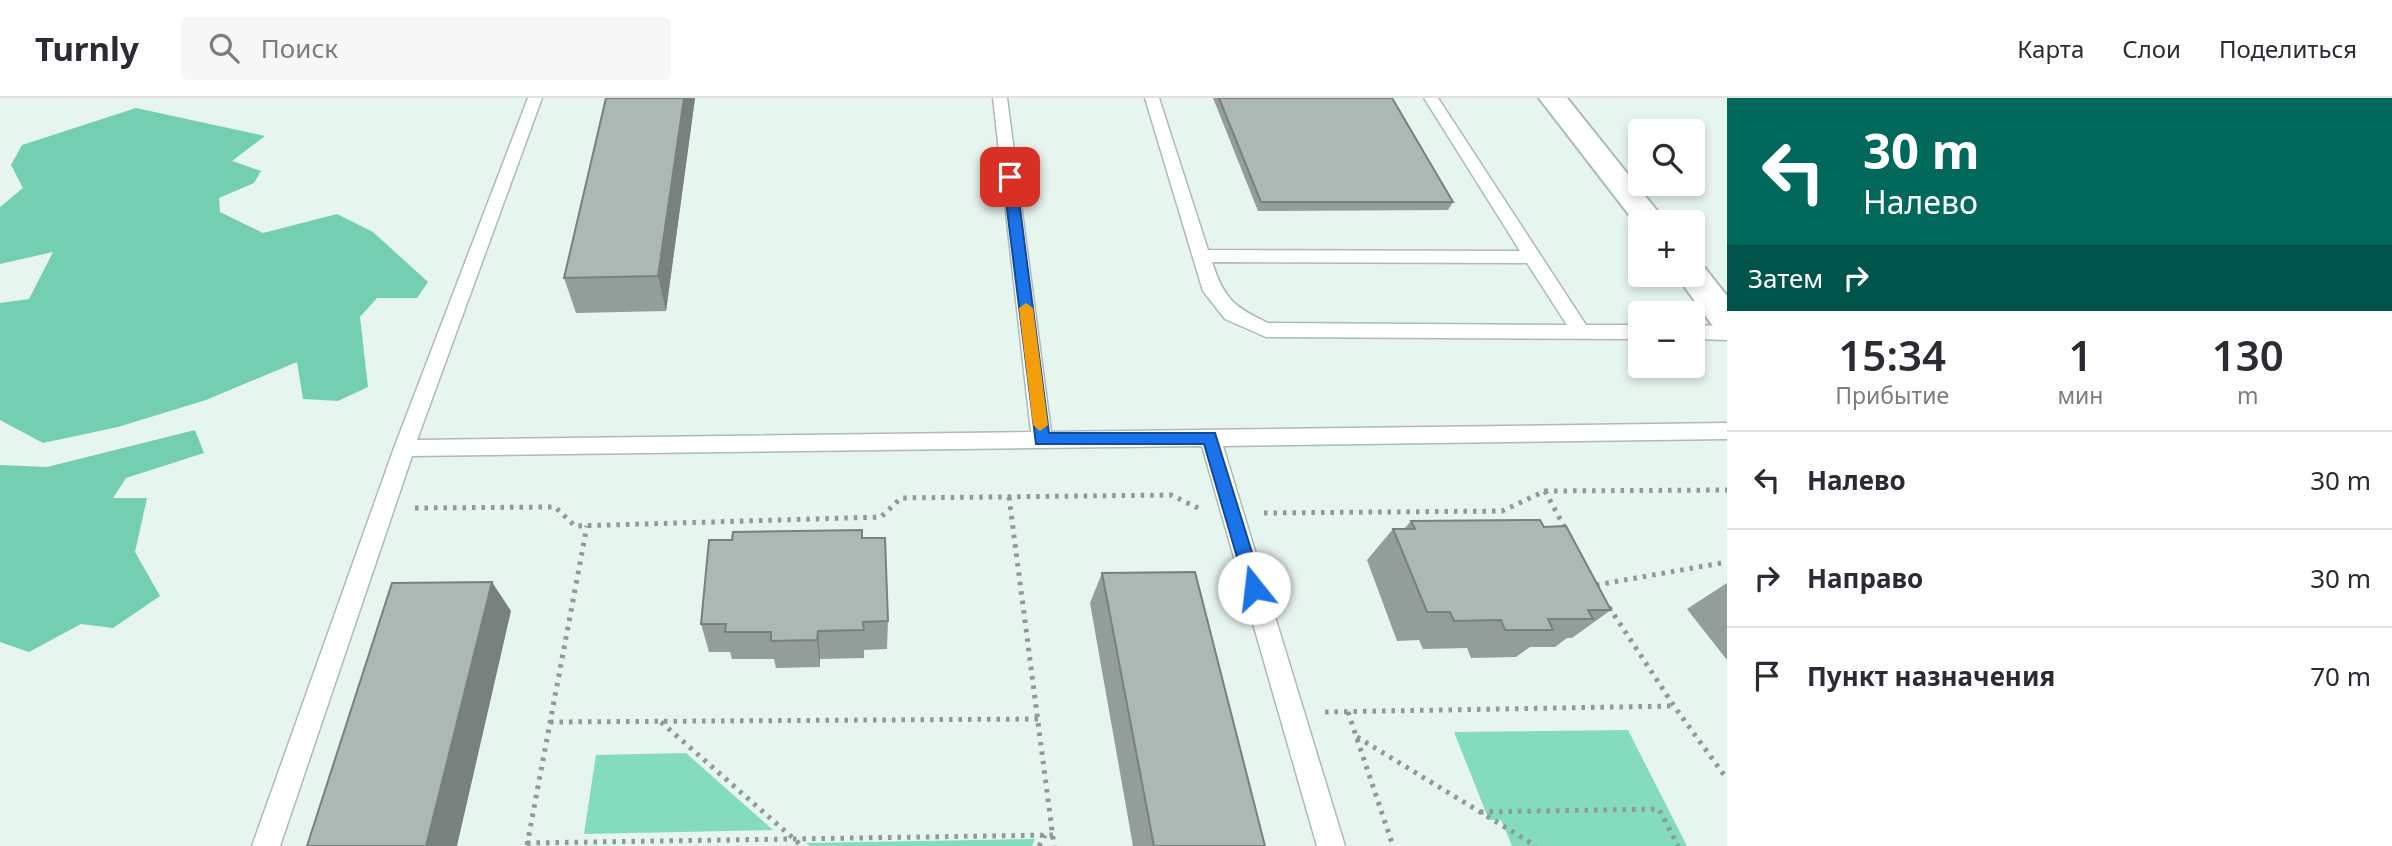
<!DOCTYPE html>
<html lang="ru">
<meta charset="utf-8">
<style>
:root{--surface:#fff;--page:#f7f7f7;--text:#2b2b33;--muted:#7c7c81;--line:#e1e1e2}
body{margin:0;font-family:"Noto Sans",sans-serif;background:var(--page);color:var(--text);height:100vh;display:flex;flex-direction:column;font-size:26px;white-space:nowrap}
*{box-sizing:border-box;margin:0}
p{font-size:23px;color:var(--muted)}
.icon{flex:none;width:38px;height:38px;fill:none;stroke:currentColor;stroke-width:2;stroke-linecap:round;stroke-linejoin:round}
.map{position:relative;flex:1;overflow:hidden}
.details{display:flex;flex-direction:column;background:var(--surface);width:665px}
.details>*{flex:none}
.guide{background:#00695c;color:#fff;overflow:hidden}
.tools{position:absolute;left:1628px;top:21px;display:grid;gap:14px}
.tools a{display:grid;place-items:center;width:77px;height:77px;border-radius:7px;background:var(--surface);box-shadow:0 4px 10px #0003;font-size:35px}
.pin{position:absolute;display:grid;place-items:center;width:60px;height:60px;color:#fff;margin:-30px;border-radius:14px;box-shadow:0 4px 10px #0006}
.me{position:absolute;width:77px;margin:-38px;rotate:344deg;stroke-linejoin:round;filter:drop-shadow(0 0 5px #0008)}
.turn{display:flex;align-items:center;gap:24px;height:147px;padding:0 21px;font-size:32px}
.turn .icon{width:91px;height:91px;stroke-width:2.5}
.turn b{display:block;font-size:49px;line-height:60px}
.then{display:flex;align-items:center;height:66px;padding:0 21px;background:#0003;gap:14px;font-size:26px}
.eta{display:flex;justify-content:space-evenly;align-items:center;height:119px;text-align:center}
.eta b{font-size:42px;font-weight:600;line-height:49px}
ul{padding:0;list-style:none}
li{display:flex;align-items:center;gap:21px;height:98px;padding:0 21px;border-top:2px solid var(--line)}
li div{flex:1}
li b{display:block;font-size:26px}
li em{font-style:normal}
header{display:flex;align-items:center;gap:42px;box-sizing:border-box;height:98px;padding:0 35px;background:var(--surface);border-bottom:2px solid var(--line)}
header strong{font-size:33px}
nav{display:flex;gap:38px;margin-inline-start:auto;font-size:24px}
.search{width:490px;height:63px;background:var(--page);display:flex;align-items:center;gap:18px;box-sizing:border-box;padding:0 24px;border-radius:7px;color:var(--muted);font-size:26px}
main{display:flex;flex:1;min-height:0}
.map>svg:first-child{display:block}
.green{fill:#85dbbe}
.forest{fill:#74cfb2}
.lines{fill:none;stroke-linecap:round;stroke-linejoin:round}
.service-casing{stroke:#adbab5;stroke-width:3}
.minor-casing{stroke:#adbab5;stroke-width:4}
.path{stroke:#8f9995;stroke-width:5;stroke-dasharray:3.5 6;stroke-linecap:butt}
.service{fill:#fff;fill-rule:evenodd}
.minor{fill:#fff;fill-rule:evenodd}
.wall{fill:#939e9a}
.shaded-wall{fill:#78817d}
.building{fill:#abb8b3;stroke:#78817d;stroke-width:2}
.route{fill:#1a73e8;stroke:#114b97;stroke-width:2}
.slow{fill:#f59e0b}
</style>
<header>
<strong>Turnly</strong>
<div class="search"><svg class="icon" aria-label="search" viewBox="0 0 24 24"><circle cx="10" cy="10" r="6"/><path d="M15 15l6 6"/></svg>Поиск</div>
<nav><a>Карта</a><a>Слои</a><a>Поделиться</a></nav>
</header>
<main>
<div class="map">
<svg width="1727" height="748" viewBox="0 0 1727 748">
<rect width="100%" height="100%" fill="#e7f5ef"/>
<g class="green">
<path d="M1628 632 1687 748H1512L1501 722H1489L1454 634Z"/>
<path d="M686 655 773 732 584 736 596 657Z"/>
<path d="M1035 741 1032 748H810L806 745Z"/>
</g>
<g class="forest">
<path d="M136 10 265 38 232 63 261 73 254 85 219 100 220 114 263 135 337 116 373 134 428 184 417 200H377L360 219 368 289 338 303 303 301 297 264 206 302 118 329 43 345 0 322V205L29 201 53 154 0 166V109L23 90 11 67 22 47Z"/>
<path d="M195 332 204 355 126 380 113 400H147L135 454 160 498 113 530 81 526 29 554 0 544V367L47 369Z"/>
</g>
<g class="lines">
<g class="service-casing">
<g id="service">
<path d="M528 0H542L417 342 1031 334 993 0H1007L1051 334 1727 325V341L1223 348 1345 748H1317L1202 348 412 358 280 748H252L394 350Z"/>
<path d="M1145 0H1159L1208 152 1520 153 1424 0H1438L1586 227H1640V241L1266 239 1225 221 1203 193ZM1212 164 1527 165 1567 227 1268 225C1234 209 1224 201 1212 164Z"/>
<path d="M1692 227 1727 228V242L1692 241Z"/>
</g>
</g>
<g class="minor-casing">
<g id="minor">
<path d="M1539 0H1567L1666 124H1640V131Z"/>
<path d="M1692 166 1704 169 1727 198V234L1715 231 1676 177H1692Z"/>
</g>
</g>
<g class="path">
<path d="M1545 393 1567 434"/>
<path d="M1009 399 1054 748"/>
<path d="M415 410 555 409 575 428 881 419 901 400 1171 397 1200 411"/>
<path d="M1264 415 1502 413 1545 393 1727 392"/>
<path d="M1596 487 1727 464"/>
<path d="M1609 509 1674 608 1727 681"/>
<path d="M1325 614 1674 608"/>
<path d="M1348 614 1393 748"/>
<path d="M550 624 1038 621"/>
<path d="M661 624 802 748"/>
<path d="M1357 639 1536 748"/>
<path d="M1480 714 1659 711 1678 748"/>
<path d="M527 745 1053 737"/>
<path d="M527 747 587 428"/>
<path d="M1039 748 1045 737"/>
</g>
<use href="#service" class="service"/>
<use href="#minor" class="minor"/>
</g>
<g class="wall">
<path d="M695 0 666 213 576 215 564 180Z"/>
<path d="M1213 0H1392L1453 104 1448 112 1258 113Z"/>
<path d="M1411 423 1544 429 1611 512 1572 540H1567L1555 549H1530L1516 559 1471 560 1467 550 1423 551 1419 542 1397 543 1367 462 1393 431H1404Z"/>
<path d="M862 440 888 523 887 551 864 552V560L820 561V569L776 570 774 561H732L730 554H709L701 526 732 442Z"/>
<path d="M1102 475 1265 748H1133L1090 505Z"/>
<path d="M1727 485V562L1687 511Z"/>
</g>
<g class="shaded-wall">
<path d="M684 0H695L666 213 658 178Z"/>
<path d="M492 484 511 513 457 748H426Z"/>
<path d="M818 533 820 561V569L817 542Z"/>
</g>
<g class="building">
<path d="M606 0H684L658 178 564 180Z"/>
<path d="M1219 0H1392L1453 104H1261Z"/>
<path d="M1540 422 1544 429 1566 428 1611 512H1588L1593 521H1548L1553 532H1505L1501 522 1454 523 1450 514H1427L1393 431H1415L1411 423Z"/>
<path d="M862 432V440H885L888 523 863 524 864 532 818 533 817 542 771 543V534H725L726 526H701L709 442H732L733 434Z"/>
<path d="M1195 474 1265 748H1154L1102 475Z"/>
<path d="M492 484 426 748H307L392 485Z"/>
</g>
<path class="route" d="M1010 75 1016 79 1049 335H1215L1263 490 1261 495 1254 498 1248 495 1246 490 1204 346H1036L1003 79Z"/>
<path class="slow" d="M1026 205 1033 210 1048 327 1040 333 1033 327 1019 210Z"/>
</svg>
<div class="tools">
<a><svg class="icon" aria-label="search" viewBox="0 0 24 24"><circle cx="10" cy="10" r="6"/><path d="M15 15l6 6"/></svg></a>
<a>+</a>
<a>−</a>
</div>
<div class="pin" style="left:1010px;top:79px;background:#d93025"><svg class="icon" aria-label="arrive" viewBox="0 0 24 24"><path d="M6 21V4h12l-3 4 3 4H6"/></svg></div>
<svg class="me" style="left:1254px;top:490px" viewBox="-20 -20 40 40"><circle r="19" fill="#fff"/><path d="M0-13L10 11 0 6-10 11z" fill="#1a73e8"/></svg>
</div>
<section class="details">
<div class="guide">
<div class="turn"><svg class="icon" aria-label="left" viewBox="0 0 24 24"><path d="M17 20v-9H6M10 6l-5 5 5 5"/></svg><div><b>30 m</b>Налево</div></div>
<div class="then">Затем<svg class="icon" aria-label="right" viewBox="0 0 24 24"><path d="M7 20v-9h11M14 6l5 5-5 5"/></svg></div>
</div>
<div class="eta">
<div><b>15:34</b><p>Прибытие</p></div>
<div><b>1</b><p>мин</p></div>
<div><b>130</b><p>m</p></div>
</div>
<ul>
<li><svg class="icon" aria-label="left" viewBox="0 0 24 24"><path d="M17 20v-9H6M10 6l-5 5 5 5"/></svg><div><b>Налево</b></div><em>30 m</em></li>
<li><svg class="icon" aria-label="right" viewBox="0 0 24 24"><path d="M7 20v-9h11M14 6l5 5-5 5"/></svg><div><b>Направо</b></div><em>30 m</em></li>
<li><svg class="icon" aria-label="arrive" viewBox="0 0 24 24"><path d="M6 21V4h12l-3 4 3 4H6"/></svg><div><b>Пункт назначения</b></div><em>70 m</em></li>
</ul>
</section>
</main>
